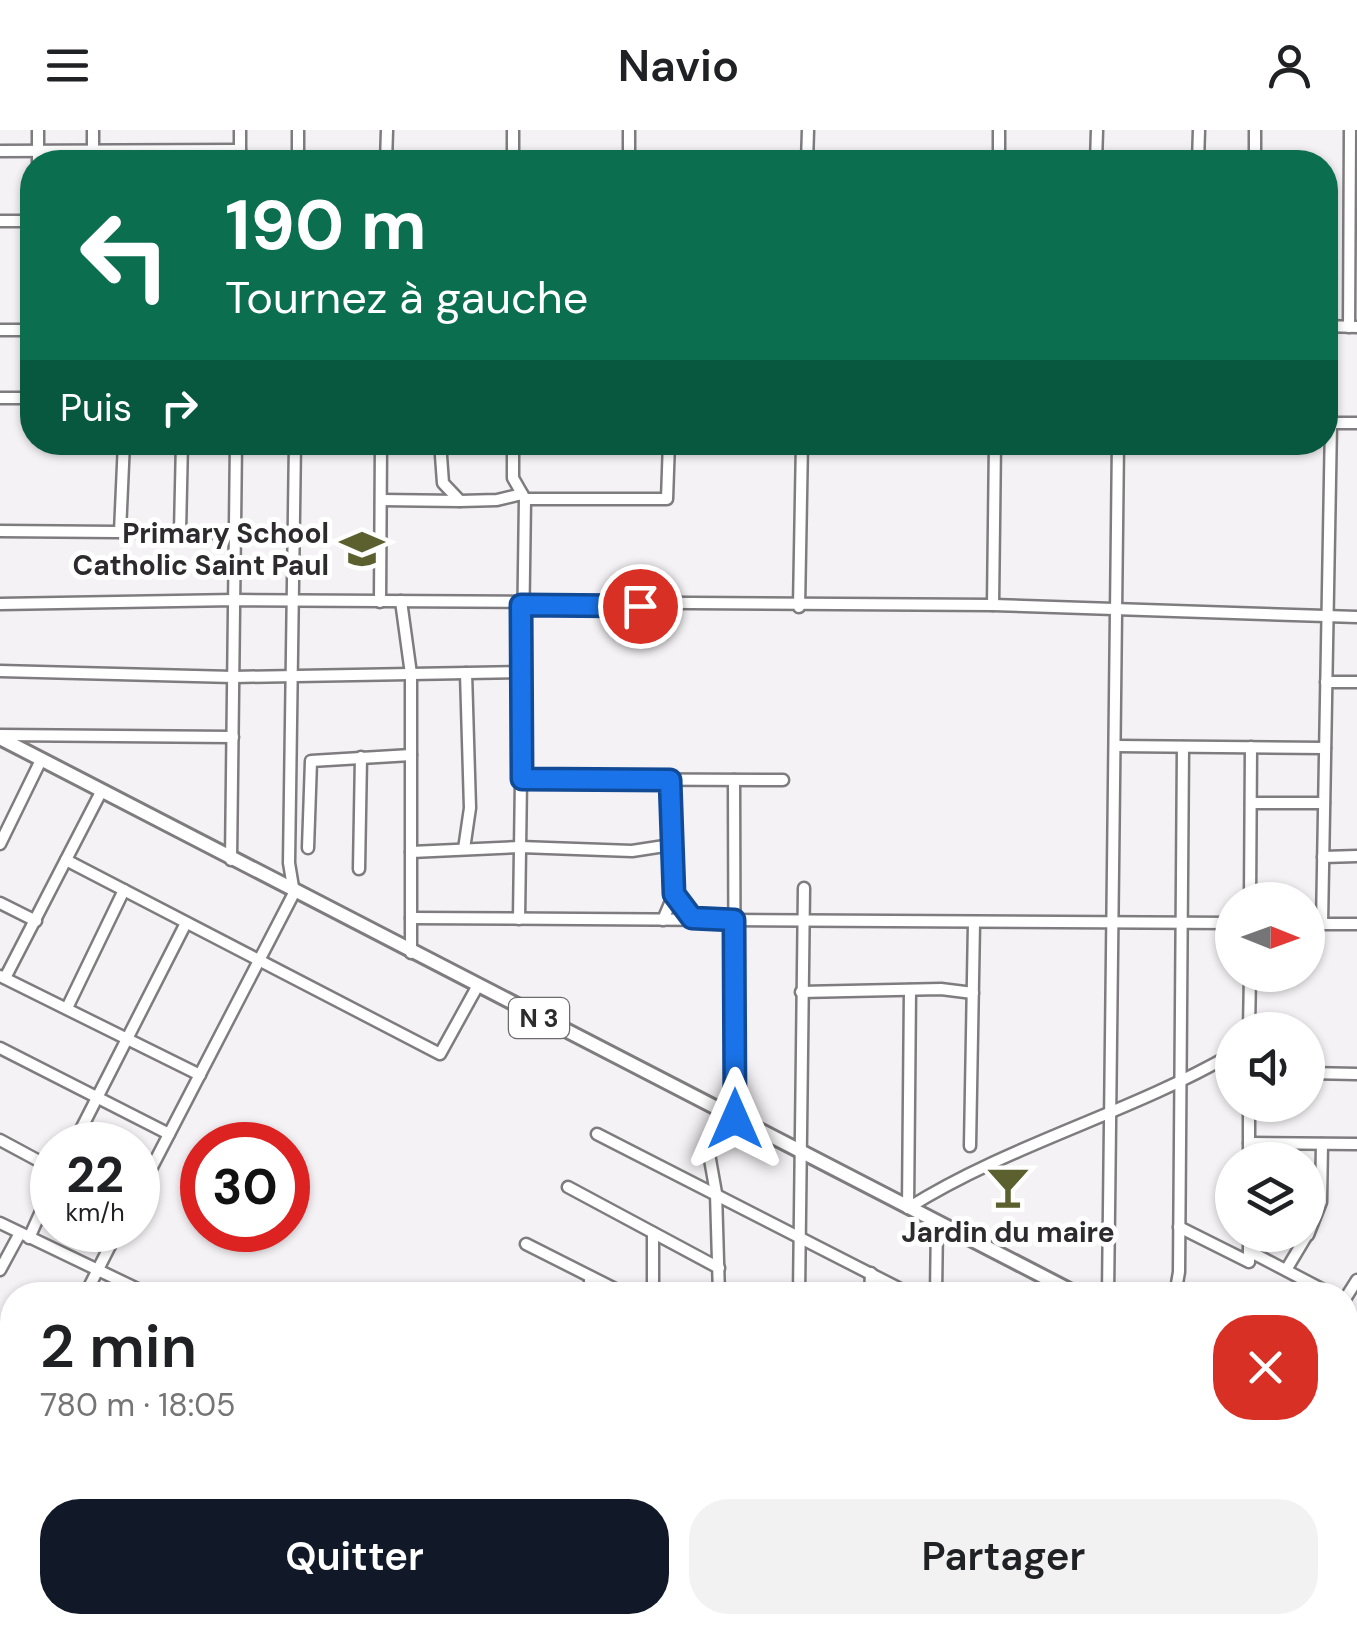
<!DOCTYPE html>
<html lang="fr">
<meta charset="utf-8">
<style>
:root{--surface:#fff;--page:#f2f2f2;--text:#202124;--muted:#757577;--accent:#111827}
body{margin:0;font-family:"DM Sans",sans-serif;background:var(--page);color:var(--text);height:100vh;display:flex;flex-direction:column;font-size:38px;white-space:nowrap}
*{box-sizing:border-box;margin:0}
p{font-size:32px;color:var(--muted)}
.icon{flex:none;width:55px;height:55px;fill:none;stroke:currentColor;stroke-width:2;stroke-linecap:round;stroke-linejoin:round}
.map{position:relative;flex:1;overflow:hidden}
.panel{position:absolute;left:0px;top:1152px;width:1358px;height:352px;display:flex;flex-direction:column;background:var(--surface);border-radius:40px 40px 0 0;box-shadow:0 2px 8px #0004}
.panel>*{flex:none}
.banner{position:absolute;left:20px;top:20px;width:1318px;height:305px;border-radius:40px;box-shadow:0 2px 8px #0004;background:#0b6e4f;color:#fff;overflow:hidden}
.needle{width:65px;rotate:91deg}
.fabs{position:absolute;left:1215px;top:752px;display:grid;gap:20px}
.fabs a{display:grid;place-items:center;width:110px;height:110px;border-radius:50%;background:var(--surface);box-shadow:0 2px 8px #0004;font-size:50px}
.speed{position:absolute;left:30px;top:992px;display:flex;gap:20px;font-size:50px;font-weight:700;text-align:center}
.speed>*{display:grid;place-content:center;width:130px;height:130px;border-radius:50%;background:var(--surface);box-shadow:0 2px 8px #0004;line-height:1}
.speed small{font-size:25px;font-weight:400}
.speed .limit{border:15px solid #d22;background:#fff;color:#111}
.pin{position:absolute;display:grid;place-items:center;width:85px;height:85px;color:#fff;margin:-42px;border:5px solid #fff;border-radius:50%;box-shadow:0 2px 10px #0007}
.me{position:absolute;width:110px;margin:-55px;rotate:0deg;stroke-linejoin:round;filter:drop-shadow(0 0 8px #0008)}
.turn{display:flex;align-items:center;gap:35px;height:210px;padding:0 40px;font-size:45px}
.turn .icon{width:130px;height:130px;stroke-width:2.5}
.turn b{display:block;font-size:70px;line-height:85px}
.then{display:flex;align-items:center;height:95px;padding:0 40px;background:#0003;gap:20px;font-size:38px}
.round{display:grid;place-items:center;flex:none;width:105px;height:105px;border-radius:40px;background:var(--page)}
.summary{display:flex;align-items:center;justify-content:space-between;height:170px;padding:0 40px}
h1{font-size:60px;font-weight:600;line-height:75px}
.button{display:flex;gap:20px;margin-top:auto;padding:20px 40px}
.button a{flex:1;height:115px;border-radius:40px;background:var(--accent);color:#fff;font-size:40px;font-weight:600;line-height:115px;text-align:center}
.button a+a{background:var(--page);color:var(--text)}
header{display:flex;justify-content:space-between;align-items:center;height:130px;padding:0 40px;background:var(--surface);font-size:45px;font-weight:600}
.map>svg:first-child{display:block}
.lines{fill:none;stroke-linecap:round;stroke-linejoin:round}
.minor-casing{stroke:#7f7c7f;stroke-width:15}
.major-casing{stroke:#7f7c7f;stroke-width:18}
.minor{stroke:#fff;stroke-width:10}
.major{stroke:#fff;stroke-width:12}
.route-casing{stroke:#114b97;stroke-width:25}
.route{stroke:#1a73e8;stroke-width:18}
.labels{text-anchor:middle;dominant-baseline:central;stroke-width:10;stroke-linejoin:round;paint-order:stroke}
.shield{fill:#fff;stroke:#6c6b6c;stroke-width:2.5}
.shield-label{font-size:25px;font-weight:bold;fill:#2d2b2d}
.poi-label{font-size:28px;font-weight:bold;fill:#2d2b2d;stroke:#fff;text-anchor:end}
</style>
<header><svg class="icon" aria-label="menu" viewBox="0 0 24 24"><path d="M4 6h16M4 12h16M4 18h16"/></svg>Navio<svg class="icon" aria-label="person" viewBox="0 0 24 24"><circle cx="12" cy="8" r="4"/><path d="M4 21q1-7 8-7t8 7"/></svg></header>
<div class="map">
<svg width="1357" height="1504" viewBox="0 0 1357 1504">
<rect width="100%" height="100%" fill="#f5f2f5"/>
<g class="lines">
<g class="minor-casing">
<g id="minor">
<path d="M38 0V32"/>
<path d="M1255 0V32"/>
<path d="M0 21 240 20"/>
<path d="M93 21V0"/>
<path d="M629 28 808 29"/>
<path d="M240 32V0"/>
<path d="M298 32V0"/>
<path d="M386 32 387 0"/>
<path d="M513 32V0"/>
<path d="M629 32V0"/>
<path d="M807 32 808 0"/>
<path d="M999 32V0"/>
<path d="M1096 32 1097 0"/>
<path d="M1198 32 1199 0"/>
<path d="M0 91H32"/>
<path d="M1325 196 1357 197"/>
<path d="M1349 197 1350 0"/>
<path d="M0 200H32"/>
<path d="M0 268H32"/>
<path d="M1326 293H1357"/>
<path d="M440 312 443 353 460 371 497 370 522 364"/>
<path d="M513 312V348L525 369 519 789"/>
<path d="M525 369H667L669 312"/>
<path d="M381 370 460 371"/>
<path d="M0 401 235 403"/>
<path d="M120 402 124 312"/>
<path d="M180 402 182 312"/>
<path d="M401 471 411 544V823"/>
<path d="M380 472 381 312"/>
<path d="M0 474 235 470 993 475 1357 487"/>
<path d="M993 475 995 312"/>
<path d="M799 477 802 312"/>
<path d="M0 541 233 547 523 542"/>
<path d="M1326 552H1357"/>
<path d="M0 605 233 607"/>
<path d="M1116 616 1325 618"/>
<path d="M521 649 783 650"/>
<path d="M734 650 735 989"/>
<path d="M1251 673H1324"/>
<path d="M0 714 41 630"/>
<path d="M308 718 311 631 411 625"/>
<path d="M464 719 470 678 466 543"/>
<path d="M411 722 520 717 632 721 671 715"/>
<path d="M1323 727 1357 726"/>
<path d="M66 730 440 924 477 857"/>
<path d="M231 730 236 312"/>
<path d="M359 739 361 627"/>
<path d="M674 764 691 789"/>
<path d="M1250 770 1251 617"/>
<path d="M0 773 36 791"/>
<path d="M411 788 1232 793"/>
<path d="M663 790 674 764 670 650"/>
<path d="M1308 794H1357"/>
<path d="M1322 794 1331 293"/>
<path d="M0 846 200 945"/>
<path d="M5 848 101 662"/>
<path d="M801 862 941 859 973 863"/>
<path d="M67 878 124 760"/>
<path d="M1249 900 1250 845"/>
<path d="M0 918 169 1004"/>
<path d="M1308 943 1357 944"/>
<path d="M597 1004 912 1165"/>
<path d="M0 1010 52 1038"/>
<path d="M1249 1013 1357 1014"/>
<path d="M73 1015 186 793"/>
<path d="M970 1016 974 793"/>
<path d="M708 1018 716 1063 719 1165"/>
<path d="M1249 1030V975"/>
<path d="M568 1057 719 1138"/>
<path d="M138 1064 294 763 289 733 295 312"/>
<path d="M908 1078C1010 1014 1128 984 1232 924"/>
<path d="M908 1078 910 860"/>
<path d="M0 1093 150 1165"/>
<path d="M1179 1097 1249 1132V1105"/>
<path d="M1308 1105 1321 1072 1322 1014"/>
<path d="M29 1108 52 1057"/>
<path d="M526 1114 627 1165"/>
<path d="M1249 1121 1333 1165"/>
<path d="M0 1140 20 1103"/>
<path d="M1286 1140 1307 1105"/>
<path d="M85 1165 118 1100"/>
<path d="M590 1165V1147"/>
<path d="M653 1165V1103"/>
<path d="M799 1165 804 758"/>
<path d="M870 1165 871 1143"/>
<path d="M936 1165 937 1093"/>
<path d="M1108 1165 1118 312"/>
<path d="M1175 1165 1179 1142 1183 617"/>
<path d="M1345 1169 1357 1150"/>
<path d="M0 1234 12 1233"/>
<path d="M5 1320 12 1306"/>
<path d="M1161 1492 1184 1504"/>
<path d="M520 1504 521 1492"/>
<path d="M1192 1504 1198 1492"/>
</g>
</g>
<g class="major-casing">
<g id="major">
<path d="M0 608 1079 1165"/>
<path d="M1345 1301 1357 1307"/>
</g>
</g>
<use href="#minor" class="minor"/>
<use href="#major" class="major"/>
</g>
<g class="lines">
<g class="route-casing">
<path id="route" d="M640 476 521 475 522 649 670 650 674 764 692 788 734 790 735 989"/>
</g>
<use href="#route" class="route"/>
</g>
<defs>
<g id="school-bare" transform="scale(3.45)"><path d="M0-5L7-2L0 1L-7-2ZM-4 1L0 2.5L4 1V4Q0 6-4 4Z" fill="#5b602e" stroke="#fff" stroke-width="2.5" paint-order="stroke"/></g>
<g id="bar-bare" transform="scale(3.45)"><path d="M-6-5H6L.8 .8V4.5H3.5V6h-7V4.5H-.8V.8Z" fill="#5b602e" stroke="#fff" stroke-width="2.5" paint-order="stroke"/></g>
</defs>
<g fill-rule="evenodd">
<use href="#school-bare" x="362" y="419"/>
<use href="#bar-bare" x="1008" y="1057"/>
</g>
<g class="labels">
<rect class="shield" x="509" y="868" width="60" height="40" rx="8"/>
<g class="shield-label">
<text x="539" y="888">N 3</text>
</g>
<g class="poi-label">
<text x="329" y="403">Primary School<tspan x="329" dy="32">Catholic Saint Paul</tspan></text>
<text x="1008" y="1102" text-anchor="middle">Jardin du maire</text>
</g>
</g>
</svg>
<div class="fabs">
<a><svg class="needle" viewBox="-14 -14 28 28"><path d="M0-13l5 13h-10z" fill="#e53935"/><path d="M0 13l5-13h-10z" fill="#757577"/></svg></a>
<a><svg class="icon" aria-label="sound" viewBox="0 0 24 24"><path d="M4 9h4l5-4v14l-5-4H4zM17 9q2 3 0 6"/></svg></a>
<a><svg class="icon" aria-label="layers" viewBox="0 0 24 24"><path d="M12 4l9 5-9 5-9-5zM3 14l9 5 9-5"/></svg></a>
</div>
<div class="speed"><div>22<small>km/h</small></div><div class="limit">30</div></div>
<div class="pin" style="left:640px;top:476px;background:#d93025"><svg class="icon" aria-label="arrive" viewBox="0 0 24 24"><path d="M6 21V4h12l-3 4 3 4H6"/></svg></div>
<svg class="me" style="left:735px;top:989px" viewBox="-20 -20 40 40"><path d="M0-17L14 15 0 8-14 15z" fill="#1a73e8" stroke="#fff" stroke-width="4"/></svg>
<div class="banner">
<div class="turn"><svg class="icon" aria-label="left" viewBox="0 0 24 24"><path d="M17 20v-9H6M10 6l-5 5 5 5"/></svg><div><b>190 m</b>Tournez à gauche</div></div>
<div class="then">Puis<svg class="icon" aria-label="right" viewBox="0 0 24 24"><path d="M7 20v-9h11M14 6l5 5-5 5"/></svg></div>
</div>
<section class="panel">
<div class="summary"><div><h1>2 min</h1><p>780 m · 18:05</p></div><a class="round" style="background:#d93025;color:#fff"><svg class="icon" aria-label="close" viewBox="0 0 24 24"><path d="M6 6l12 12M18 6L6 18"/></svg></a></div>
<div class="button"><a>Quitter</a><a>Partager</a></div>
</section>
</div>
